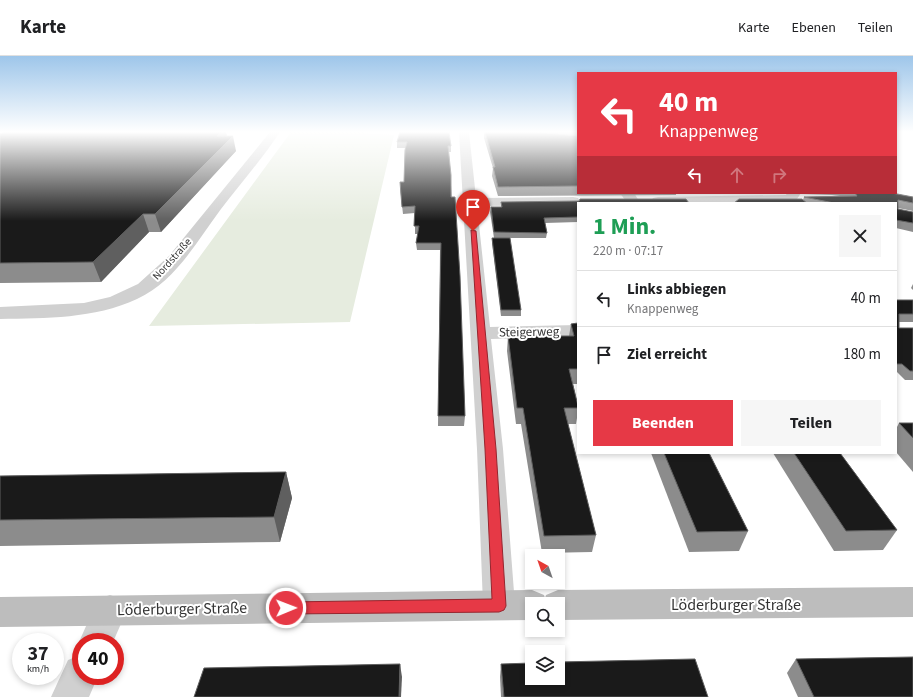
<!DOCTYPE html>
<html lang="de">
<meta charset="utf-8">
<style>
:root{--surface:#fff;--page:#f6f6f6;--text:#202124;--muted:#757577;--line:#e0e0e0;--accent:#e63946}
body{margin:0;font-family:"Source Sans 3",sans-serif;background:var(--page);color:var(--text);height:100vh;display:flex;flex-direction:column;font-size:15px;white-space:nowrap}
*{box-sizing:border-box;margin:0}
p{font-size:13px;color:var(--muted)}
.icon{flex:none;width:22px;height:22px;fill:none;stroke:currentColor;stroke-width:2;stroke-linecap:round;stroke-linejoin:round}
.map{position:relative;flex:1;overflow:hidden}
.sheet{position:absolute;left:577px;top:146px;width:320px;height:252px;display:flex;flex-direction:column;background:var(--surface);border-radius:0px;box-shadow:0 2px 6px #0003}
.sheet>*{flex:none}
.hud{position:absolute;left:577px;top:16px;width:320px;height:122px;border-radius:0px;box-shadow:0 2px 6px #0003;background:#e63946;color:#fff;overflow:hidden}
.needle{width:26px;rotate:320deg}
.buttons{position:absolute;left:525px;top:493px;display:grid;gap:8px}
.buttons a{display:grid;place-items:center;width:40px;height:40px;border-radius:0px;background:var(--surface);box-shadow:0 2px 6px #0003;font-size:20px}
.speed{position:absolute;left:12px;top:577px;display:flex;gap:8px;font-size:20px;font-weight:700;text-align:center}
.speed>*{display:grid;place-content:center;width:52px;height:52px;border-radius:50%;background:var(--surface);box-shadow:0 2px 6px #0003;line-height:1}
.speed small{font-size:10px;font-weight:400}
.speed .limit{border:6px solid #d22;background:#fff;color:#111}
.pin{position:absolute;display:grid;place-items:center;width:34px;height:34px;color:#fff;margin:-41px -17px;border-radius:50% 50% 50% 0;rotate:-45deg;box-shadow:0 0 4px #0007}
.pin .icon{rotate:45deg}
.me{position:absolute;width:44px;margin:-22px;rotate:89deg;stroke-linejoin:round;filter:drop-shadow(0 0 3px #0008)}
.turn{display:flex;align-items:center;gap:14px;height:84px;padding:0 16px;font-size:18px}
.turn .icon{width:52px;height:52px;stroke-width:2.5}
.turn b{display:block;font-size:28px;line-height:34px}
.lanes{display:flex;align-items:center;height:38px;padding:0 16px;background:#0003;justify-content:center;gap:20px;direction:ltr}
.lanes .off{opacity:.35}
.round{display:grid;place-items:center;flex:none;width:42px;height:42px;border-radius:0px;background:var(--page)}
.headline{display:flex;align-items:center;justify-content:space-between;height:68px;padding:0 16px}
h1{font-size:24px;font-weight:700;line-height:30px;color:#1e9e55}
.primary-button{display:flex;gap:8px;margin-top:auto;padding:8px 16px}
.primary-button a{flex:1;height:46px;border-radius:0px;background:var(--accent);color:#fff;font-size:16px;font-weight:700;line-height:46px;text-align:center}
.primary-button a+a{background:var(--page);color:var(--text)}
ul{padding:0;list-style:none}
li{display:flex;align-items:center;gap:12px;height:56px;padding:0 16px;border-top:1px solid var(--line)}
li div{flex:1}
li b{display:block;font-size:15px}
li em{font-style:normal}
header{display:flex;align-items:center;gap:24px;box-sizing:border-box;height:56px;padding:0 20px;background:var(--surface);border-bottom:1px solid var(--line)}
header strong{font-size:19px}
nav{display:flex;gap:22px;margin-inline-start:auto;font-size:14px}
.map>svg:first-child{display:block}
.green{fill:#e6ecdf}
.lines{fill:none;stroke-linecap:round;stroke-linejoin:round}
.street{fill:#d0d0d0;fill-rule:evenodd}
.secondary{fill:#bdbdbd;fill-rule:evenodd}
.wall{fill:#8c8c8c}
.shaded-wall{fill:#5f5f5f}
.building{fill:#1a1a1a;stroke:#5f5f5f}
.route{fill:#e63946;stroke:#96252e}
.labels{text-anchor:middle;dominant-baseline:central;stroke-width:4;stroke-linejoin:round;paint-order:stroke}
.far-street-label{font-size:11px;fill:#333;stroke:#fff}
.street-label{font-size:13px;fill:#333;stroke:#fff}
.near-street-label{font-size:16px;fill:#333;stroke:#fff}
</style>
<header>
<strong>Karte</strong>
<nav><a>Karte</a><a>Ebenen</a><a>Teilen</a></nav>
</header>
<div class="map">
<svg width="913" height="641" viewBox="0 0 913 641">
<rect width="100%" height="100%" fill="#fff"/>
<path class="green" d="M291 76H364L363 77 394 79 350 266 149 270Z"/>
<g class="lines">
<g class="street">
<path d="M270 76H280C262 103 241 127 221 153 197 185 175 226 137 243 94 263 46 262 0 263V251L84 247 110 241 138 228 169 200Z"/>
<path d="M459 76H469L476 142 573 141 578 142 580 145 578 148 573 149 477 150 490 271 578 269V281L491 283 503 393 515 549 511 559 499 564 487 559 483 549 477 393Z"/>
<path d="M620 137H634L639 145 637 147H627Z"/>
<path d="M787 137H801L795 146 790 147H653L651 145 653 142 658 141 786 139Z"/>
<path d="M110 539 122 543 127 554 113 586H81V591L79 586 98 543Z"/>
<path d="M81 599V620H98L89 641H51L68 604Z"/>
</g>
<path class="secondary" d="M913 531V561L558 564V548H532V564L0 571V541L532 534 544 539 545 542 546 539 558 534Z"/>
</g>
<g class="wall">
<path d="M4 76H226L227 80 236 95 161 176H149L101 226 0 227V78Z"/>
<path d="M400 76 451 90V96H449L465 360 464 370H438L440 194H417L416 187 418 178H415V157L403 158 400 132 404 126 405 92H397V86Z"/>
<path d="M484 76H536L553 77 540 76H578V137H676V139L498 140 492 120 493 112 484 82Z"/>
<path d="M749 137H768L748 138Z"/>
<path d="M802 137H892L913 141V155L898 152V153L913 156V176L896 172V147H734L803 144 804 141 840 140 832 139 802 138Z"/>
<path d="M501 146 578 147V166L545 167 547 177 546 182H494L490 156 491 151H501Z"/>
<path d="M492 182 521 254V260H501L492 187Z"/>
<path d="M913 228V234L911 232Z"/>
<path d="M896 244H913V266H899V272H913V324H905L897 316H896Z"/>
<path d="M578 267V328H573L578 350V356L576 368H568L596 479 592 496 542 497 521 368H516L507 295 508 280H569L571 268Z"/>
<path d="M899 367H913V416L896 396V373Z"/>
<path d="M651 397H709L748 475 739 495 689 496Z"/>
<path d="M773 397H840L897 474 883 494 834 495Z"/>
<path d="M286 416 292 442 280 486 0 490V420Z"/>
<path d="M796 603 913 641H798L787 617Z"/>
<path d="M501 608 708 641H501L500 621Z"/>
</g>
<g class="shaded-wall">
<path d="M221 76H226L228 85 233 80 236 95 161 176 155 158 217 80Z"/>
<path d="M143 158 149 176 101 226 93 206Z"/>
<path d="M286 416 292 442 280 486 274 461Z"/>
<path d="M400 608 402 621 401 641H399Z"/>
</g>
<g class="building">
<path d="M4 76H221L217 80H233L155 158H143L93 206 0 207V78Z"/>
<path d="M400 76H449L451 90H448L451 119V141H455L460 220 465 360H438L441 187H416L419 170H414L415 150 402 151 400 126H404L405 94 407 86H397Z"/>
<path d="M485 76H536L578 80V130L498 131 493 111H495Z"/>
<path d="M855 137H892L913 141V147L898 144V153L913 156V167L896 164V147H834L804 141 857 140Z"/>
<path d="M580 143H686L689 147H578V161L544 162 547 177 494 176 491 151H502L501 146 579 145Z"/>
<path d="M739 143H802L807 147H734Z"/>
<path d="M492 182H510L521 254H501Z"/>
<path d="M896 244H913V258H899V272H913V315H910L902 308H896Z"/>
<path d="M578 267V313H569L578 350V352H564L596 479 544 480 523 352H517L508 280H574L571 268Z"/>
<path d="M899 367H913V382Z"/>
<path d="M664 397H709L748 475 697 476Z"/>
<path d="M794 397H840L897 474 846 475Z"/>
<path d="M286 416 274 461 0 464V420Z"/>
<path d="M913 601V641H814L796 603Z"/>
<path d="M695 603 708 641H504L501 608 532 607V622H558V606Z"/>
<path d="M400 608 399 641H194L204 612Z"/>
</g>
<linearGradient id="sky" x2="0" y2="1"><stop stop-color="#9ec6ea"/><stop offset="0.46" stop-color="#fff"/><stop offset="1" stop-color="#fff" stop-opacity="0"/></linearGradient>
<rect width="913" height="165" fill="url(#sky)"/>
<path class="route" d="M471 174 476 175 496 393 506 550 504 554 499 556 286 558 282 556 280 552 282 547 286 546 492 543 485 393Z"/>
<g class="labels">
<g class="far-street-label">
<text transform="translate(172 203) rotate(-48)">Nordstraße</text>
</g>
<g class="street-label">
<text transform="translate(529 276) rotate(-1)">Steigerweg</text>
</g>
<g class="near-street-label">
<text x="736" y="549">Löderburger Straße</text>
<text transform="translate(182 553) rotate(-1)">Löderburger Straße</text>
</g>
</g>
</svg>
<div class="buttons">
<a><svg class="needle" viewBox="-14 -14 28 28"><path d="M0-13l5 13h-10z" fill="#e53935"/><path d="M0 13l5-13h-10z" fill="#757577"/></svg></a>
<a><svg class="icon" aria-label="search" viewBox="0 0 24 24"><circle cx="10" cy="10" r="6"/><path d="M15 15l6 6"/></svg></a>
<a><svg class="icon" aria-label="layers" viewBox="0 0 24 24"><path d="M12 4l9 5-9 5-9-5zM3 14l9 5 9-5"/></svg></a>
</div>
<div class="speed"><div>37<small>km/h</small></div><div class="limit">40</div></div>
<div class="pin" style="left:473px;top:175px;background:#d93025"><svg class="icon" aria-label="arrive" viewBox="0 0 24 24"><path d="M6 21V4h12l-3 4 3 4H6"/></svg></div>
<svg class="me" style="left:286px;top:552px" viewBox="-20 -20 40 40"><circle r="17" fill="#e63946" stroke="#fff" stroke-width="3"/><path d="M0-11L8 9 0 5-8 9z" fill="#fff"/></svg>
<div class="hud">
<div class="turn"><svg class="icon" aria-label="left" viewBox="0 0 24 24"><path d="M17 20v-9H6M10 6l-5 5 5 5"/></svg><div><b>40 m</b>Knappenweg</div></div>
<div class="lanes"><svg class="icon" aria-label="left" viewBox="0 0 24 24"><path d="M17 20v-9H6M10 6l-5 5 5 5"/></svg><svg class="icon off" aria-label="ahead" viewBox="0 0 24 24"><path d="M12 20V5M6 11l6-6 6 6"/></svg><svg class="icon off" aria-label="right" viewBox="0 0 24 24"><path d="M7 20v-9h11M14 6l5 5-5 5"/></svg></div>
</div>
<section class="sheet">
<div class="headline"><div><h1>1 Min.</h1><p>220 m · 07:17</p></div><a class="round"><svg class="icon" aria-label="close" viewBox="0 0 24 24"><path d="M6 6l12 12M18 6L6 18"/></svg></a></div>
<ul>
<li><svg class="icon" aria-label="left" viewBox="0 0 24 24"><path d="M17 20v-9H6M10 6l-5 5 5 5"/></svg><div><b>Links abbiegen</b><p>Knappenweg</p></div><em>40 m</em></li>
<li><svg class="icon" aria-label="arrive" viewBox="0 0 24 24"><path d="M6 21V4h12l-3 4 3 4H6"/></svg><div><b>Ziel erreicht</b></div><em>180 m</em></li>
</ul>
<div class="primary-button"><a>Beenden</a><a>Teilen</a></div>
</section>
</div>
